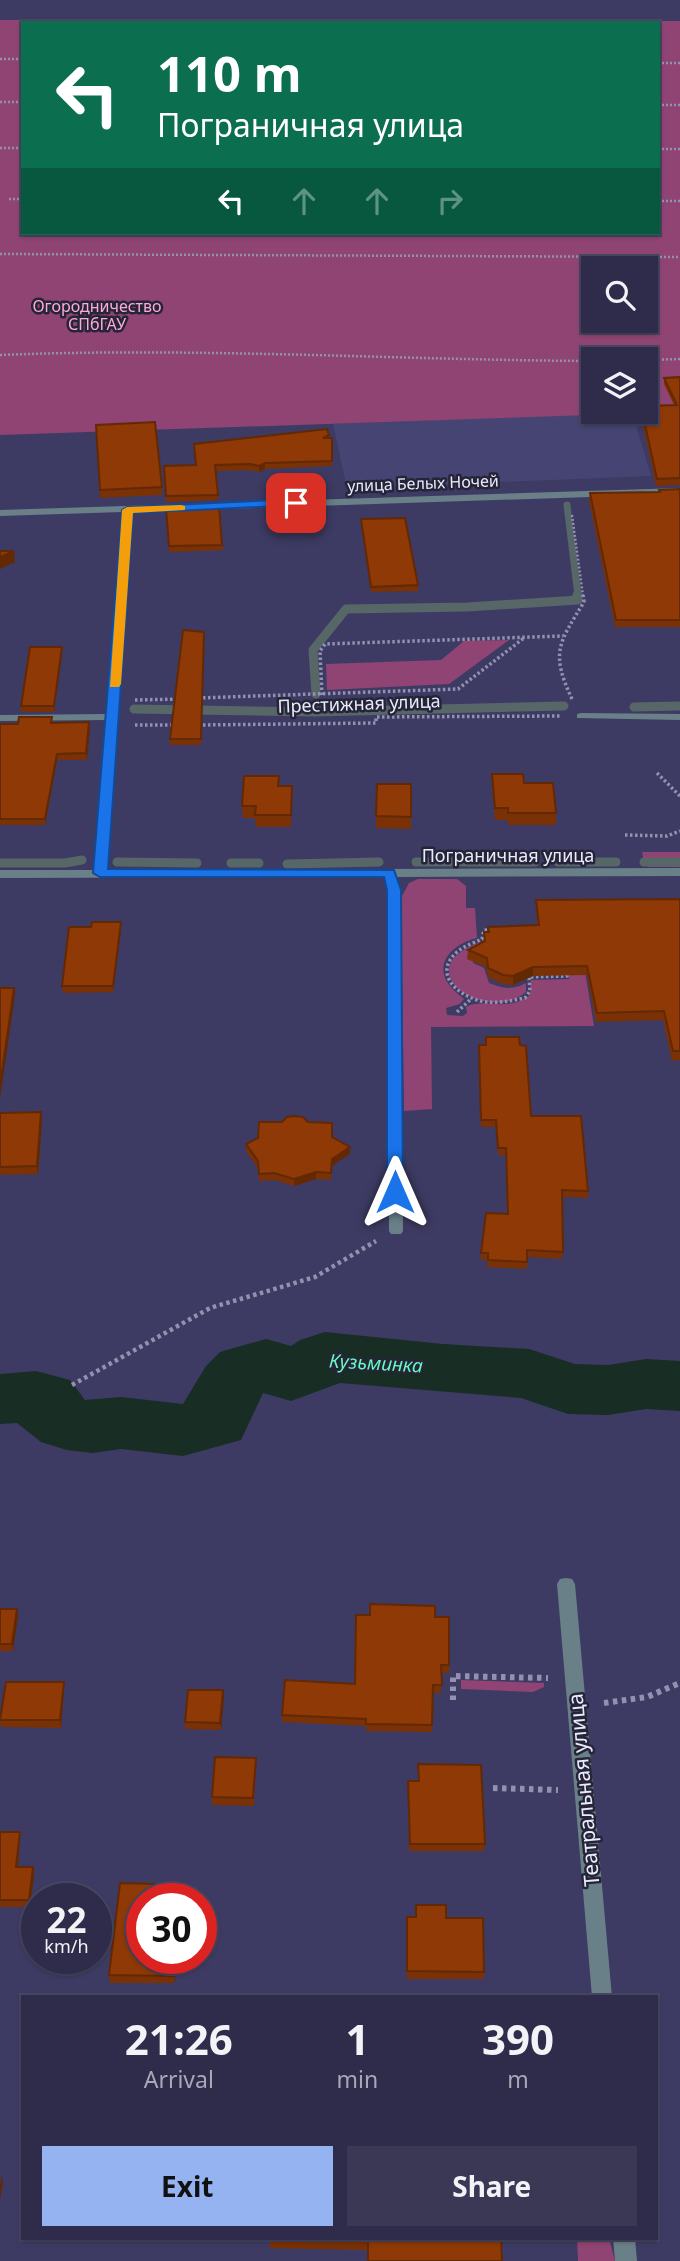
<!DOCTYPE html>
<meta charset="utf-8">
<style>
:root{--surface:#2e2c4a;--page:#3a3854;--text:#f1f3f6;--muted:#a7a7b5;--line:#494862;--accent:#95b2f1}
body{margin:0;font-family:"Noto Sans",sans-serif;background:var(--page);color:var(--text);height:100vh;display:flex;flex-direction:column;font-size:26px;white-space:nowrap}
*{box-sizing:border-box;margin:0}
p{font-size:23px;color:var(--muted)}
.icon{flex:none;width:38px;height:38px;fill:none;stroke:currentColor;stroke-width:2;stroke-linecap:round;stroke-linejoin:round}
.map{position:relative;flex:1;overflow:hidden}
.side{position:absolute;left:21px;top:1995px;width:637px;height:245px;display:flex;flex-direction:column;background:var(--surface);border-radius:0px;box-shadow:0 2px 5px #0004,0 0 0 2px var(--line)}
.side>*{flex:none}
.top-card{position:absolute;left:21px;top:21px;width:639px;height:214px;border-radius:0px;box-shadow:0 2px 5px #0004,0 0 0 2px var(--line);background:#0b6e4f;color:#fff;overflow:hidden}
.buttons{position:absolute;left:581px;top:256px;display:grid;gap:14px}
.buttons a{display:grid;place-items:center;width:77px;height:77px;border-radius:0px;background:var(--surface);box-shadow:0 2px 5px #0004,0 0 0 2px var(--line);font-size:35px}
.speed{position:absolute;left:21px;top:1883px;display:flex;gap:14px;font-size:35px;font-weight:700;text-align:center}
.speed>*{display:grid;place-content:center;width:91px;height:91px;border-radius:50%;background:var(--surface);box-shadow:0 2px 5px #0004,0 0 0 2px var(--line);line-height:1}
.speed small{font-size:18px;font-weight:400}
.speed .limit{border:10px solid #d22;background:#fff;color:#111}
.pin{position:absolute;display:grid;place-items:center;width:60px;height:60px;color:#fff;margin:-30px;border-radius:14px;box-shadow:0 4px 10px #0006}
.me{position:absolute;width:77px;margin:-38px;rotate:0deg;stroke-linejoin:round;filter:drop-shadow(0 0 5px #0008)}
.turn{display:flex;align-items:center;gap:24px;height:147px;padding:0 21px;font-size:32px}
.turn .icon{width:91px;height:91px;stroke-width:2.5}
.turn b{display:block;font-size:49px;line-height:60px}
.lanes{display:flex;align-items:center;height:66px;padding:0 21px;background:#0003;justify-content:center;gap:35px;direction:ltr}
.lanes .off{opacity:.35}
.eta{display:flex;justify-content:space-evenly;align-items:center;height:119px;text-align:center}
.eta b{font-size:42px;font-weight:700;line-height:49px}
.primary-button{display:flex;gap:14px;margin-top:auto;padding:14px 21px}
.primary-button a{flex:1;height:80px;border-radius:0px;background:var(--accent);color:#111;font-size:28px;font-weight:700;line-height:80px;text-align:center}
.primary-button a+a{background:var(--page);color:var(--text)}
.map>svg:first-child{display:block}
.built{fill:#464473}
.green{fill:#904473;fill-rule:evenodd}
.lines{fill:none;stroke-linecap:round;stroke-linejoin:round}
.stream-far1{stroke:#576666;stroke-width:7}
.stream{stroke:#576666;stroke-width:9}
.river{fill:#182d24;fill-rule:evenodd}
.path-far3{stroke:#9291b0;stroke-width:2.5;stroke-dasharray:2 2;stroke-linecap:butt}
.path-far2{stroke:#9291b0;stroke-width:3.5;stroke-dasharray:2.5 2.5;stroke-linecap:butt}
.path-far1{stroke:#9291b0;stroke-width:4.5;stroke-dasharray:3.5 3.5;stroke-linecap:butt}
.path{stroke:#9291b0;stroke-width:6;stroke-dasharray:4.5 4.5;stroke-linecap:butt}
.street{fill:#698089;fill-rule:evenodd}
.wall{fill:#7a3105}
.shaded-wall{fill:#632804}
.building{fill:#8e3906;stroke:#632804;stroke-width:2}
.route{fill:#1a73e8;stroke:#114b97;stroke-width:2}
.slow{fill:#f59e0b}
.labels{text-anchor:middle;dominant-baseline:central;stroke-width:5;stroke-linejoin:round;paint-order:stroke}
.far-park-label{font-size:16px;fill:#fdaad9;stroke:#252537}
.far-street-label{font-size:16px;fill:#eaeaff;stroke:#252537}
.street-label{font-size:18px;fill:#eaeaff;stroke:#252537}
.water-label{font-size:19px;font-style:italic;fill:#65fac1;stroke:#252537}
.near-street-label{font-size:21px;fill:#eaeaff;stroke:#252537}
</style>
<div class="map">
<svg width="680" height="2261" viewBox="0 0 680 2261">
<rect width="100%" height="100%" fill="#3d3b63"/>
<path class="built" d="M632 412 651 476 347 488 333 424Z"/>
<g class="green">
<path d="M0 20 680 21V412L0 435ZM23 23H658V233H23ZM593 268H646V320H593ZM593 359H646V411H593Z"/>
<path d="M509 640 449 684 327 690 326 664 441 660 464 641Z"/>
<path d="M642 852H680V867H649L644 862Z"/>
<path d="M418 879H457L466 886V908H475L477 938C454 943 431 964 451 987 455 992 460 995 464 999L460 1004 446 1008 447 1015 463 1016 467 1013 466 1007C481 997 508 1013 530 995L531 980 569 979 564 941H580L594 1026 431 1027 432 1109 404 1111 401 898 409 883Z"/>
<path d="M481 942 482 948 474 954 473 963 484 968 489 983C503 989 513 990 526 983V992C487 1026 403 969 481 942Z"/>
<path d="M461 1680 544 1683V1687L533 1692 461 1689Z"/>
<path d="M577 2238H609L615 2261H578Z"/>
</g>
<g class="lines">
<path class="stream-far1" d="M567 505 578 596"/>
<g class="stream">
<path d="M316 694 313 650 346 609 467 607 578 600 577 595"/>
<path d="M634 707 680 706"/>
<path d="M134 709 314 712 564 706"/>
<path d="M117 862 197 863"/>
<path d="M416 862H535"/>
<path d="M558 862H616"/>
<path d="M644 862H680"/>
<path d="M0 863H65L82 860"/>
<path d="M231 863H259"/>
<path d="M287 864 379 862"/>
</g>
<path class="river" d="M325 1332 443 1344 529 1349 575 1364 608 1365 646 1359 680 1361V1411L646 1409 608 1415 568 1414 521 1398 340 1383 291 1401 263 1393 241 1440 183 1456 121 1449 92 1453 67 1450 41 1442 17 1423 0 1424V1374L36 1371 70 1380 85 1400 121 1397 183 1404 206 1366 220 1352 266 1339 291 1346 300 1340Z"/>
<g class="path-far3">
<path d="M0 59H23"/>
<path d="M658 63H680"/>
<path d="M0 102H23"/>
<path d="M658 105H680"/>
<path d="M0 148H23"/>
<path d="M658 149H680"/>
<path d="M9 199H23"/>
<path d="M658 201H680"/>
<path d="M0 254 680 257"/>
<path d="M0 355C197 347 396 360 593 361"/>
<path d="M646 360 680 359"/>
<path d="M572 515 583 596"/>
</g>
<g class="path-far2">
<path d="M322 695 320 651 325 644 563 636"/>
<path d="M198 698 458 689 524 638"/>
<path d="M572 699C550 652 559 643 584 602L583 595"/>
<path d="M135 700 179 699"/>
<path d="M135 725H176"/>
<path d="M198 725 376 723V717L561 716"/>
<path d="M657 773 680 796"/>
<path d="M625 835 667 836 680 831"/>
<path d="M532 929 550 935H561L567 976 529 977 530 991 525 998C510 1001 496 1004 481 1001 456 995 433 973 457 952 464 946 474 943 482 939L484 930Z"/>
<path d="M457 1012 471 999"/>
</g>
<path class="path-far1" d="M72 1385 210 1308 315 1277 376 1241"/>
<g class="path">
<path d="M453 1700V1676L548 1678"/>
<path d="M604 1703 647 1697 680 1683"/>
<path d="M493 1788 558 1790"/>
</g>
<g class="street">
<path d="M680 488V494L132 512 106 870 680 868V876L396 877 401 890 403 1231 401 1234H391L389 1231V890L384 877 0 878V870H94L106 720 0 721V715L106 714 122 512 0 516V510Z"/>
<path d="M581 713 680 714V720L577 718V714Z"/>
<path d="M566 1578 572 1579 575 1584 612 1997H592L557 1584 560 1579Z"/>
<path d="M613 2238H635L637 2261H615Z"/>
</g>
</g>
<g class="wall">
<path d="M680 377V485L656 486 640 411H646L674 405 664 384V378Z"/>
<path d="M96 425 162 487V495L100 498Z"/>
<path d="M329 438H332V466L265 469 259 472 250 470 216 471 218 500 166 502 164 466 196 465Z"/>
<path d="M680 489V627H615L589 501 590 493 659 492Z"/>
<path d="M219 506 223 550 169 552 166 508Z"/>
<path d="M361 519 418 585V591L371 592Z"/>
<path d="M204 632 201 745H170V739Z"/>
<path d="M62 647V653L54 712H21V706Z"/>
<path d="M89 722 87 760H57L45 825H0V724Z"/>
<path d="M492 774 524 783 556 813V825H508V820H495L492 786Z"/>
<path d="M377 784 411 817V829L376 828Z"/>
<path d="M279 786H292L291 827H256L255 818H243L242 806Z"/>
<path d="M680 899V1060L672 1061 663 1020 596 1022 587 975 533 976 513 985 502 984 488 977 486 967 467 959 468 950 484 941V932H488V927L537 925 536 900Z"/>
<path d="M121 922V929L113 992 63 993 62 986Z"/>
<path d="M520 1045 531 1116 588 1191V1198L562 1197V1259L527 1257V1269L487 1267V1260H481V1253L508 1214 506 1155H498L496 1127H481L479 1052Z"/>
<path d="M41 1112 42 1120 38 1174 0 1175V1113Z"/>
<path d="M308 1122 350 1147V1154L332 1166 331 1180 316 1179 294 1186 275 1180 259 1181 258 1168 246 1151V1144L258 1138Z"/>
<path d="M0 1609 18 1616 13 1651H0Z"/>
<path d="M435 1617H449V1673H441V1693H433L432 1732 366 1731V1726L282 1722V1715L355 1684Z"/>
<path d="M64 1682V1689L61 1728 1 1727 0 1720Z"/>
<path d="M223 1690 221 1730 185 1729V1722Z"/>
<path d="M256 1758 254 1806 212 1805V1797Z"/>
<path d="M408 1781H418L485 1844 484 1851H409Z"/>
<path d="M0 1832 20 1839 18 1867H33L34 1875 30 1907H0Z"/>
<path d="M186 1892 142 1958H178L174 1983H110L109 1975Z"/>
<path d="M407 1917 446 1918 484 1972V1979H407Z"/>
<path d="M243 2238H501L368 2250 270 2248V2239Z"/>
</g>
<g class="shaded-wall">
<path d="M265 463V469L259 472V466Z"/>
<path d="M14 551 15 562 0 569V557Z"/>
<path d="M62 647V653L54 712V706Z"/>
<path d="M89 722 90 728 87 760 86 753Z"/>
<path d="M57 754V760L45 825V819Z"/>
<path d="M121 922V929L113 992V986Z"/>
<path d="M533 967V976L513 985V976Z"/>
<path d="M14 988 15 995 0 1099V1086Z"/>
<path d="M41 1112 42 1120 38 1174 37 1166Z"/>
<path d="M350 1147V1154L332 1166 331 1180 332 1159Z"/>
<path d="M316 1172V1179L294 1186V1179Z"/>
<path d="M17 1609 18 1616 13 1651 12 1644Z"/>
<path d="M64 1682V1689L61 1728 60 1720Z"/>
<path d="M223 1690 224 1698 221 1730 220 1723Z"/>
<path d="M20 1832V1839L17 1874 16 1867Z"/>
<path d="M33 1867 34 1875 30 1907 29 1900Z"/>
<path d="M176 1958H178L174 1983V1976Z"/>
<path d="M2 2175 3 2182 0 2200V2186Z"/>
</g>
<g class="building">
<path d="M680 377V478L657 479 642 411H646V406L677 405 664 378Z"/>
<path d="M155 422 162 487 100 490 96 425Z"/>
<path d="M327 429 329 435 323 438H332V461L265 463 259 466 250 464 215 465 218 495 166 496 164 466 196 465 194 444Z"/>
<path d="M680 489V620H616L590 493 660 492 659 490Z"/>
<path d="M219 506 222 545 169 546 166 508Z"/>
<path d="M405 518 418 585 371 587 361 519Z"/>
<path d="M0 551H14L0 557Z"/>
<path d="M183 630 204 632 201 739H170Z"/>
<path d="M30 647H62L54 706H21Z"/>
<path d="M19 717H52L51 723 89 722 86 753 57 754 45 819H0V724H18Z"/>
<path d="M492 774H523L524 783H553L556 813H508V808H495Z"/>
<path d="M244 776H279L278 786H292L291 815H255L256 806H242Z"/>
<path d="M377 784H411V817L376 816Z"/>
<path d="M680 899V1051H673L664 1011 597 1013 587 966 533 967 513 976 503 975 488 968 487 958 468 950 485 941 484 932H489L488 927 539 925 536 900Z"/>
<path d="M92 922H121L113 986H62L69 927H91Z"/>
<path d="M0 988H14L0 1086Z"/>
<path d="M486 1037H519L520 1045 526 1046 531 1116H581L588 1191 562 1190 563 1252 527 1250V1262L488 1260V1253H481L486 1213 508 1214 506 1148H498L496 1120H481L479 1045H486Z"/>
<path d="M41 1112 37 1166 0 1167V1113Z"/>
<path d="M293 1116 303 1117 308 1122 332 1123V1137L350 1147 332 1159 331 1173 316 1172 294 1179 274 1173 259 1174 258 1161 246 1144 258 1138 259 1122H282L287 1117Z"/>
<path d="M370 1604 435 1606V1617H449V1665H441L442 1685H433L432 1725 366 1724V1719L282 1715 285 1680 355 1684 356 1615H370Z"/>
<path d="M0 1609H17L12 1644H0Z"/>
<path d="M6 1682H64L60 1720H0Z"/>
<path d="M188 1690H223L220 1723 185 1722Z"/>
<path d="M215 1757 256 1758 253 1798 212 1797Z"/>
<path d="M418 1764 481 1765 485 1844H410L408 1781H419Z"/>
<path d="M0 1832H20L16 1867H33L29 1900H0Z"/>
<path d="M120 1883 185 1885 184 1899H142V1958H176L174 1976 109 1975Z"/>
<path d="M416 1905H446V1918H483L484 1972 407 1971V1917H416Z"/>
<path d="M270 2238H501L502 2261H368V2241Z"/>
</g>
<path class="route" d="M296 499 300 500V505L133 513 108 869 394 870 401 890 403 1192 395 1197 387 1192V890L384 877H100L93 873 122 510 127 507Z"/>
<path class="slow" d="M181 505 185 506V510L133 513 121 684 119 687H110L122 510 127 507Z"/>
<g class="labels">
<g class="far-park-label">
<text x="97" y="306">Огородничество<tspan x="97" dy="18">СПбГАУ</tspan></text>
</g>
<g class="far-street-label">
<text transform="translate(423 483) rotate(-2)">улица Белых Ночей</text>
</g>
<g class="street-label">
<text transform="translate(359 703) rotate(-2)">Престижная улица</text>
<text x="508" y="855">Пограничная улица</text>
</g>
<g class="water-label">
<text transform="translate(376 1363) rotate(3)">Кузьминка</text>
</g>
<g class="near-street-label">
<text transform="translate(583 1790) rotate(-95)">Театральная улица</text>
</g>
</g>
</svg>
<div class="buttons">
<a><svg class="icon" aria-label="search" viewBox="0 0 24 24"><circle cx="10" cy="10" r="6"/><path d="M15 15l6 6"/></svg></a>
<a><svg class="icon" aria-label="layers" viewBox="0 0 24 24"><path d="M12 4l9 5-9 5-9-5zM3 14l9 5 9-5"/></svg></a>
</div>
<div class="speed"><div>22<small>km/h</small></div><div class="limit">30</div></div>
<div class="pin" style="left:296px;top:503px;background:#d93025"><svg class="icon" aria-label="arrive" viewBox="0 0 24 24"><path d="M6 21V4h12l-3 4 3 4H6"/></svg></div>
<svg class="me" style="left:395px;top:1192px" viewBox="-20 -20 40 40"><path d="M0-17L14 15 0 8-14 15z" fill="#1a73e8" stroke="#fff" stroke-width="4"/></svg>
<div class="top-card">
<div class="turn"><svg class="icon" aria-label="left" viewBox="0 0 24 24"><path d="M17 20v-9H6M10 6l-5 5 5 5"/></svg><div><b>110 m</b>Пограничная улица</div></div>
<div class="lanes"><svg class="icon" aria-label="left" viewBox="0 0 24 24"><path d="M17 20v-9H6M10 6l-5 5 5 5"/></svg><svg class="icon off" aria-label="ahead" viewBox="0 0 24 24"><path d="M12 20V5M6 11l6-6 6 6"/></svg><svg class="icon off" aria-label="ahead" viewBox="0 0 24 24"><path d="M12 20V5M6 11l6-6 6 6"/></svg><svg class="icon off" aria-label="right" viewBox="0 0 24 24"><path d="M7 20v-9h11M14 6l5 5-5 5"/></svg></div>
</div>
<section class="side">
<div class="eta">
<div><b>21:26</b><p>Arrival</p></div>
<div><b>1</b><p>min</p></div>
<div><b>390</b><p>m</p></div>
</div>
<div class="primary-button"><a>Exit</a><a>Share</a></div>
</section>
</div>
